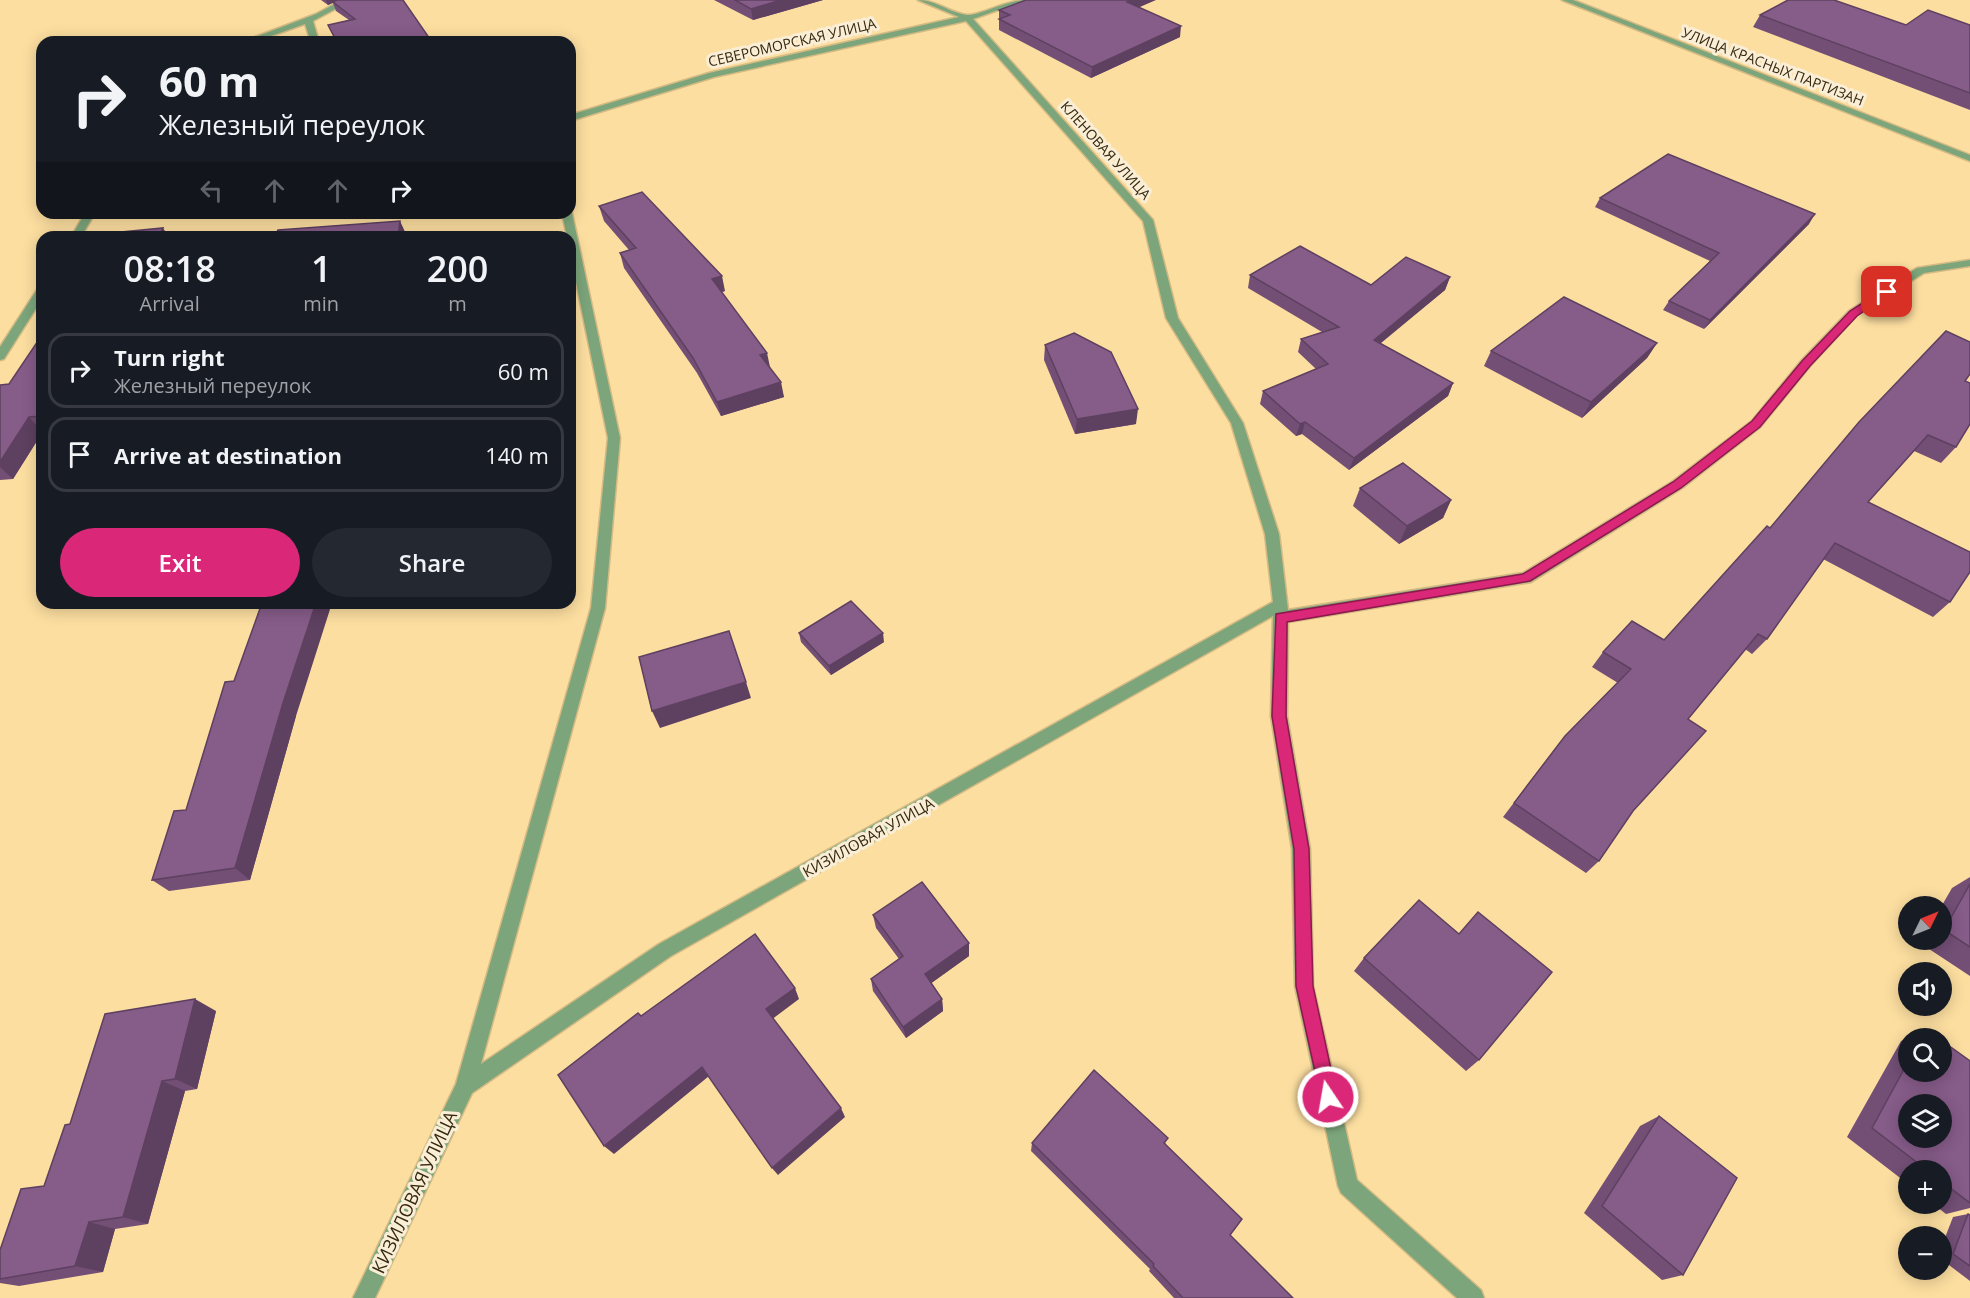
<!DOCTYPE html>
<meta charset="utf-8">
<style>
:root{--surface:#171b24;--page:#242831;--text:#f1f3f6;--muted:#9ea1a6;--line:#363941;--accent:#db2777}
body{margin:0;font-family:"Open Sans",sans-serif;background:var(--page);color:var(--text);height:100vh;display:flex;flex-direction:column;font-size:22px;white-space:nowrap}
*{box-sizing:border-box;margin:0}
p{font-size:20px;color:var(--muted)}
.icon{flex:none;width:33px;height:33px;fill:none;stroke:currentColor;stroke-width:2;stroke-linecap:round;stroke-linejoin:round}
.map{position:relative;flex:1;overflow:hidden}
.panel{position:absolute;left:36px;top:231px;width:540px;height:378px;display:flex;flex-direction:column;background:var(--surface);border-radius:18px;box-shadow:0 3px 15px #0003}
.panel>*{flex:none}
.banner{position:absolute;left:36px;top:36px;width:540px;height:183px;border-radius:18px;box-shadow:0 3px 15px #0003;background:#171b24;color:var(--text);overflow:hidden}
.needle{width:39px;rotate:47deg}
.tools{position:absolute;left:1898px;top:896px;display:grid;gap:12px}
.tools a{display:grid;place-items:center;width:54px;height:54px;border-radius:50%;background:var(--surface);box-shadow:0 3px 15px #0003;font-size:30px}
.pin{position:absolute;display:grid;place-items:center;width:51px;height:51px;color:#fff;margin:-26px;border-radius:12px;box-shadow:0 3px 9px #0006}
.me{position:absolute;width:66px;margin:-33px;rotate:348deg;stroke-linejoin:round;filter:drop-shadow(0 0 4px #0008)}
.turn{display:flex;align-items:center;gap:21px;height:126px;padding:0 24px;font-size:27px}
.turn .icon{width:78px;height:78px;stroke-width:2.5}
.turn b{display:block;font-size:42px;line-height:51px}
.lanes{display:flex;align-items:center;height:57px;padding:0 24px;background:#0003;justify-content:center;gap:30px;direction:ltr}
.lanes .off{opacity:.35}
.eta{display:flex;justify-content:space-evenly;align-items:center;height:102px;text-align:center}
.eta b{font-size:36px;font-weight:600;line-height:42px}
.cta{display:flex;gap:12px;margin-top:auto;padding:12px 24px}
.cta a{flex:1;height:69px;border-radius:36px;background:var(--accent);color:#fff;font-size:24px;font-weight:600;line-height:69px;text-align:center}
.cta a+a{background:var(--page);color:var(--text)}
ul{padding:0;list-style:none}
li{display:flex;align-items:center;gap:18px;height:75px;margin:0 12px 9px;padding:0 12px;border:3px solid var(--line);border-radius:18px}
li div{flex:1}
li b{display:block;font-size:22px}
li em{font-style:normal}
.map>svg:first-child{display:block}
.lines{fill:none;stroke-linecap:round;stroke-linejoin:round}
.minor-casing{stroke:#d4ba83;stroke-width:3}
.minor{fill:#7ca57b;fill-rule:evenodd}
.wall{fill:#734f76}
.shaded-wall{fill:#5e4060}
.building{fill:#865c89;stroke:#5e4060;stroke-width:1.5;fill-rule:evenodd}
.route{fill:#db2777;stroke:#8e194d;stroke-width:1.5}
.labels{text-anchor:middle;dominant-baseline:central;stroke-width:6;stroke-linejoin:round;paint-order:stroke}
.far-street-label{font-size:14px;fill:#362a11;stroke:#faeed6}
.street-label{font-size:15px;fill:#362a11;stroke:#faeed6}
.near-street-label{font-size:18px;fill:#362a11;stroke:#faeed6}
</style>
<div class="map">
<svg width="1970" height="1298" viewBox="0 0 1970 1298">
<rect width="100%" height="100%" fill="#fcdea0"/>
<g class="lines">
<g class="minor-casing">
<g id="minor">
<path d="M342 0H352L313 21 319 42H311L305 24 254 42H242L316 14Z"/>
<path d="M918 0C936 0 950 13 967 15 979 16 1007 0 1026 0L973 19 1153 220 1178 318 1243 423 1279 534 1288 610 1523 573 1672 482 1752 421 1802 360 1849 311 1917 268 1970 260V266L1924 273 1857 315 1810 366 1760 427 1682 488 1531 582 1288 622 1287 716 1310 849 1313 986 1357 1180 1481 1290 1484 1298H1457L1341 1193 1338 1186 1295 986 1292 849 1271 716 1273 616 671 956 472 1093 375 1298H353L456 1084 591 608 608 438 570 253V237H567L562 213H570V211L572 213 620 438 605 608 481 1064 659 944 1273 602 1265 534 1231 423 1166 318 1143 221 966 21 714 77 570 121V115L709 73 959 17Z"/>
<path d="M1562 0H1573L1970 155V161Z"/>
<path d="M85 213H95L81 237H71Z"/>
<path d="M42 287V299L4 359 0 360V347L38 288Z"/>
</g>
</g>
<use href="#minor" class="minor"/>
</g>
<g class="wall">
<path d="M321 0H403L432 42H336L328 25 349 20 336 11 333 3 328 5Z"/>
<path d="M714 0H823L753 20Z"/>
<path d="M1139 7 1180 37 1091 78 999 30V10Z"/>
<path d="M1760 15 1906 25H1970V110L1753 27Z"/>
<path d="M1600 198 1809 224 1704 329 1663 310 1669 301 1710 261 1595 207Z"/>
<path d="M599 206 725 291 721 292 770 367 784 397 721 416 697 373 624 268 620 253 629 250 604 221Z"/>
<path d="M1250 275 1371 285 1450 277 1445 290 1380 343 1453 383 1448 396 1349 470 1302 434 1296 436 1260 404 1263 391 1316 369 1298 352 1301 339 1322 332 1248 288Z"/>
<path d="M42 335V433L13 479 0 480V385L9 384Z"/>
<path d="M1657 343 1647 358 1582 418 1484 366 1491 351Z"/>
<path d="M1045 345 1136 424 1075 434 1044 360Z"/>
<path d="M1965 381 1956 447 1941 463 1914 451 1868 502 1950 602 1933 617 1823 559 1767 639 1752 654 1745 649 1688 719 1633 811 1599 861 1586 873 1503 817 1554 750 1618 683 1592 667 1603 652 1664 640 1770 528Z"/>
<path d="M1360 488 1451 500 1443 518 1399 544 1353 506Z"/>
<path d="M799 633 884 642 831 675 801 642Z"/>
<path d="M234 681 296 716 250 880 169 891 152 880 186 810Z"/>
<path d="M1970 877V976L1920 943 1923 939H1941V907L1952 888Z"/>
<path d="M873 915 969 943V956L931 983 942 999 943 1011 906 1038 873 991 871 979 899 959 876 928Z"/>
<path d="M1364 958 1479 1060 1466 1071 1354 971Z"/>
<path d="M216 1011 197 1089 185 1091 148 1224 115 1229 103 1272 19 1286 0 1283V1250L44 1186 70 1124Z"/>
<path d="M1926 1030 1938 1038H1908V1071L1970 1061V1208L1946 1214 1932 1203H1941V1170H1908V1184L1847 1137 1901 1041Z"/>
<path d="M1659 1116 1683 1275 1662 1280 1584 1213 1640 1126Z"/>
<path d="M1168 1138 1165 1143 1230 1235 1293 1298H1174L1149 1271 1150 1269 1031 1151 1032 1143Z"/>
<path d="M1968 1214 1970 1215V1281L1941 1259V1248L1953 1217Z"/>
</g>
<g class="shaded-wall">
<path d="M326 0H338L328 5Z"/>
<path d="M781 0H823L753 20 751 9Z"/>
<path d="M1131 0H1156L1126 13 1127 2Z"/>
<path d="M1181 26 1180 37 1091 78 1092 67Z"/>
<path d="M1815 214 1809 224 1704 329 1710 320Z"/>
<path d="M400 221 407 236V237H398Z"/>
<path d="M163 228 169 237H158Z"/>
<path d="M722 276 725 291 715 294 712 279Z"/>
<path d="M1450 277 1445 290 1369 353 1374 340Z"/>
<path d="M1657 343 1647 358 1582 418 1591 402Z"/>
<path d="M767 353 770 367 760 355Z"/>
<path d="M781 382 784 397 721 416 717 402Z"/>
<path d="M1453 383 1448 396 1349 470 1354 458Z"/>
<path d="M1138 409 1136 424 1075 434 1077 419Z"/>
<path d="M29 417 42 431V433L13 479 0 467V462Z"/>
<path d="M1305 422 1302 434 1296 436 1300 424Z"/>
<path d="M1451 500 1443 518 1399 544 1407 526Z"/>
<path d="M316 603H332L296 716 250 880 235 868 283 703Z"/>
<path d="M883 633 884 642 831 675 829 666Z"/>
<path d="M746 682 751 698 660 728 652 711Z"/>
<path d="M969 943V956L926 987 925 974Z"/>
<path d="M795 988 799 999 771 1020 766 1009Z"/>
<path d="M195 999 216 1011 197 1089 175 1079Z"/>
<path d="M942 999 943 1011 906 1038 903 1027Z"/>
<path d="M702 1067 709 1076 614 1154 604 1146Z"/>
<path d="M162 1081 185 1091 148 1224 123 1217Z"/>
<path d="M841 1108 845 1117 778 1175 772 1168Z"/>
<path d="M89 1222 115 1229 103 1272 75 1266Z"/>
</g>
<g class="building">
<path d="M337 0H403L432 42H337L328 25 355 19 333 2Z"/>
<path d="M735 0H781L751 9Z"/>
<path d="M1026 0H1131L1127 2 1181 26 1092 67 999 19 1010 15 999 10Z"/>
<path d="M1788 0H1834L1906 25 1928 10 1970 25V93L1760 15Z"/>
<path d="M1668 154 1815 214 1710 320 1669 301 1719 253 1600 198Z"/>
<path d="M642 192 722 276 712 279 767 353 760 355 781 382 717 402 693 358 620 253 636 248 599 206Z"/>
<path d="M400 221 398 237H274L278 230Z"/>
<path d="M163 228 158 237H109L111 233Z"/>
<path d="M1300 246 1371 285 1406 257 1450 277 1374 340 1453 383 1354 458 1305 422 1300 424 1263 391 1328 364 1301 339 1339 327 1250 275Z"/>
<path d="M1564 297 1657 343 1591 402 1491 351Z"/>
<path d="M1946 331 1970 342V374L1965 381 1970 383V424L1956 447 1928 435 1868 502 1970 552V572L1950 602 1835 543 1767 639 1758 634 1688 719 1706 731 1633 811 1599 861 1514 803 1565 736 1631 669 1603 652 1632 621 1664 640 1767 526 1770 528 1859 422Z"/>
<path d="M1074 333 1111 352 1138 409 1077 419 1045 345Z"/>
<path d="M42 335V416L29 417 0 462V385L9 384Z"/>
<path d="M1403 463 1451 500 1407 526 1360 488Z"/>
<path d="M851 601 883 633 829 666 799 633Z"/>
<path d="M262 603H316L283 703 235 868 152 880 174 811 186 810 225 682 234 681Z"/>
<path d="M729 631 746 682 652 711 639 657Z"/>
<path d="M922 882 969 943 925 974 942 999 903 1027 871 979 903 956 873 915Z"/>
<path d="M1970 884V947L1944 930Z"/>
<path d="M1419 900 1459 934 1478 912 1552 972 1479 1060 1364 958Z"/>
<path d="M755 934 795 988 766 1009 841 1108 772 1168 702 1067 604 1146 558 1075 638 1013 641 1016Z"/>
<path d="M195 999 175 1079 162 1081 123 1217 89 1222 75 1266 0 1279V1250L21 1189 44 1186 65 1125 70 1124 105 1014Z"/>
<path d="M1926 1030 1938 1038H1921Z"/>
<path d="M1941 1040 1970 1061V1203L1941 1181V1170H1927L1872 1128 1908 1062V1071H1941ZM1908 1104H1941V1137H1908Z"/>
<path d="M1094 1070 1168 1138 1164 1143 1242 1219 1230 1235 1293 1298H1183L1153 1266 1154 1264 1032 1143Z"/>
<path d="M1659 1116 1737 1178 1683 1275 1602 1206Z"/>
<path d="M1968 1214 1970 1215V1266L1953 1254Z"/>
</g>
<path class="route" d="M1884 289 1892 292 1857 316 1810 366 1760 427 1681 488 1530 581 1287 622 1286 716 1309 849 1313 986 1337 1097 1335 1103 1328 1106 1322 1103 1296 986 1294 849 1272 716 1276 614 1523 574 1673 482 1752 421 1802 361 1850 311Z"/>
<g class="labels">
<g class="far-street-label">
<text transform="translate(792 42) rotate(-13)">СЕВЕРОМОРСКАЯ УЛИЦА</text>
<text transform="translate(1773 66) rotate(21)">УЛИЦА КРАСНЫХ ПАРТИЗАН</text>
<text transform="translate(1106 150) rotate(48)">КЛЕНОВАЯ УЛИЦА</text>
</g>
<g class="street-label">
<text transform="translate(868 837) rotate(-29)">КИЗИЛОВАЯ УЛИЦА</text>
</g>
<g class="near-street-label">
<text transform="translate(414 1192) rotate(-65)">КИЗИЛОВАЯ УЛИЦА</text>
</g>
</g>
</svg>
<div class="tools">
<a><svg class="needle" viewBox="-14 -14 28 28"><path d="M0-13l5 13h-10z" fill="#e53935"/><path d="M0 13l5-13h-10z" fill="#9ea1a6"/></svg></a>
<a><svg class="icon" aria-label="sound" viewBox="0 0 24 24"><path d="M4 9h4l5-4v14l-5-4H4zM17 9q2 3 0 6"/></svg></a>
<a><svg class="icon" aria-label="search" viewBox="0 0 24 24"><circle cx="10" cy="10" r="6"/><path d="M15 15l6 6"/></svg></a>
<a><svg class="icon" aria-label="layers" viewBox="0 0 24 24"><path d="M12 4l9 5-9 5-9-5zM3 14l9 5 9-5"/></svg></a>
<a>+</a>
<a>−</a>
</div>
<div class="pin" style="left:1887px;top:292px;background:#d93025"><svg class="icon" aria-label="arrive" viewBox="0 0 24 24"><path d="M6 21V4h12l-3 4 3 4H6"/></svg></div>
<svg class="me" style="left:1328px;top:1097px" viewBox="-20 -20 40 40"><circle r="17" fill="#db2777" stroke="#fff" stroke-width="3"/><path d="M0-11L8 9 0 5-8 9z" fill="#fff"/></svg>
<div class="banner">
<div class="turn"><svg class="icon" aria-label="right" viewBox="0 0 24 24"><path d="M7 20v-9h11M14 6l5 5-5 5"/></svg><div><b>60 m</b>Железный переулок</div></div>
<div class="lanes"><svg class="icon off" aria-label="left" viewBox="0 0 24 24"><path d="M17 20v-9H6M10 6l-5 5 5 5"/></svg><svg class="icon off" aria-label="ahead" viewBox="0 0 24 24"><path d="M12 20V5M6 11l6-6 6 6"/></svg><svg class="icon off" aria-label="ahead" viewBox="0 0 24 24"><path d="M12 20V5M6 11l6-6 6 6"/></svg><svg class="icon" aria-label="right" viewBox="0 0 24 24"><path d="M7 20v-9h11M14 6l5 5-5 5"/></svg></div>
</div>
<section class="panel">
<div class="eta">
<div><b>08:18</b><p>Arrival</p></div>
<div><b>1</b><p>min</p></div>
<div><b>200</b><p>m</p></div>
</div>
<ul>
<li><svg class="icon" aria-label="right" viewBox="0 0 24 24"><path d="M7 20v-9h11M14 6l5 5-5 5"/></svg><div><b>Turn right</b><p>Железный переулок</p></div><em>60 m</em></li>
<li><svg class="icon" aria-label="arrive" viewBox="0 0 24 24"><path d="M6 21V4h12l-3 4 3 4H6"/></svg><div><b>Arrive at destination</b></div><em>140 m</em></li>
</ul>
<div class="cta"><a>Exit</a><a>Share</a></div>
</section>
</div>
